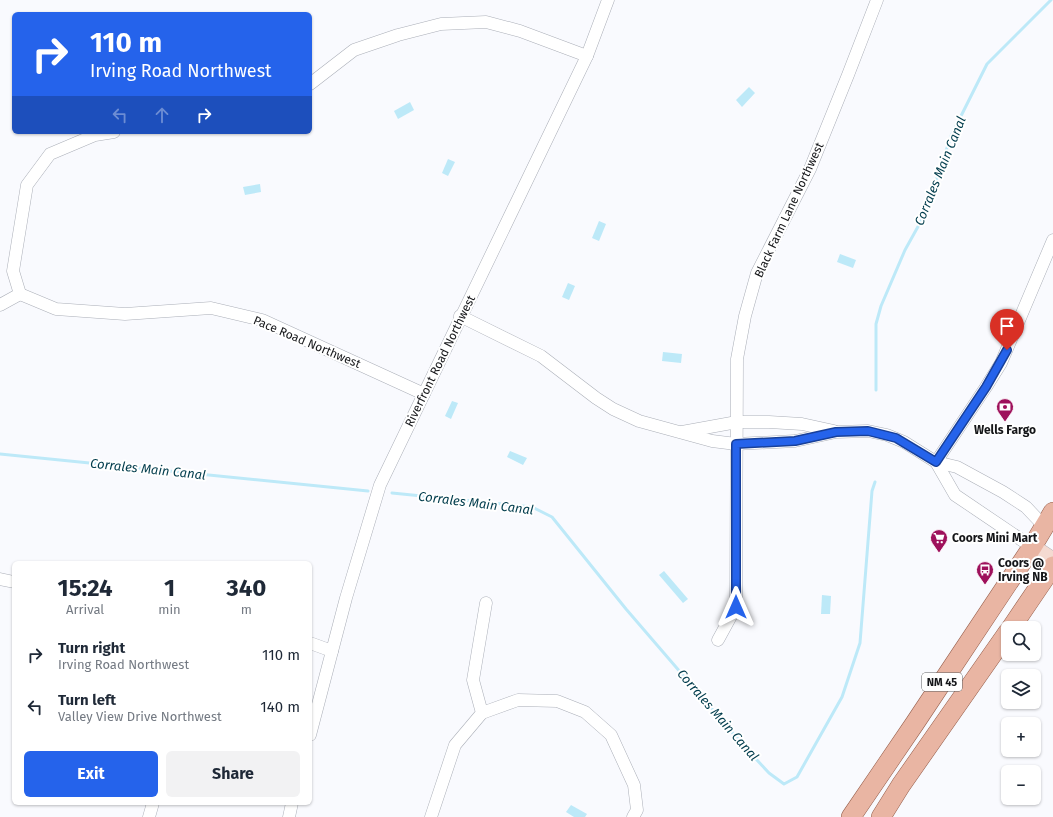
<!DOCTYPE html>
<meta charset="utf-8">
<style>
:root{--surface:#fff;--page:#f2f2f3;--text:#1f2937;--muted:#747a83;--accent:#2563eb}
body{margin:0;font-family:"Fira Sans",sans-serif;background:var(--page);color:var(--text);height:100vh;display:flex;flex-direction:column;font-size:15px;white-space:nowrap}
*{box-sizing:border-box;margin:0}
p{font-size:13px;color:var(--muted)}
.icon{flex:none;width:22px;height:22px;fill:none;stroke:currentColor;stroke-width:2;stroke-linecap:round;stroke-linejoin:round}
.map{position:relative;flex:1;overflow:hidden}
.details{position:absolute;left:12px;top:561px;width:300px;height:244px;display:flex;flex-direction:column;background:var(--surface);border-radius:6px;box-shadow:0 1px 3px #0004}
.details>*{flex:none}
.guide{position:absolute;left:12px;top:12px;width:300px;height:122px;border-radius:6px;box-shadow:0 1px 3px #0004;background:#2563eb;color:#fff;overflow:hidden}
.tools{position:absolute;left:1001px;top:621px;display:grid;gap:8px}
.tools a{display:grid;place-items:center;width:40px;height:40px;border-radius:6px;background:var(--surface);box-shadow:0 1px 3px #0004;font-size:20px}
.pin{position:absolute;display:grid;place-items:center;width:34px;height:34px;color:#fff;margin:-41px -17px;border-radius:50% 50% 50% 0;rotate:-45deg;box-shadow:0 0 4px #0007}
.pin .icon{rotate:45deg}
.me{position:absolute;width:44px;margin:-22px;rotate:0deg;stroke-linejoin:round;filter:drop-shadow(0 0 3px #0008)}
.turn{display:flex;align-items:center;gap:14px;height:84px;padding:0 12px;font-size:18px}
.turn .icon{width:52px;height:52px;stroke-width:2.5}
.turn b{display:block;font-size:28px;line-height:34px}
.lanes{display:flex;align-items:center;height:38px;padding:0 12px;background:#0003;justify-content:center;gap:20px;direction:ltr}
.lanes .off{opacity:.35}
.eta{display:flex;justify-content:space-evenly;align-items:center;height:68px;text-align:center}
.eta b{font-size:24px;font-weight:700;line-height:28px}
.primary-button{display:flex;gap:8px;margin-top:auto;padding:8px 12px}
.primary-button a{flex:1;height:46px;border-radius:6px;background:var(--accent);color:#fff;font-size:16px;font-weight:700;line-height:46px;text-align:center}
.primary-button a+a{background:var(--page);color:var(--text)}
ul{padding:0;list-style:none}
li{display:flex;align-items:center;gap:12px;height:52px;padding:0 12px}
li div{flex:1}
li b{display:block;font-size:15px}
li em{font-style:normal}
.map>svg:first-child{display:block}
.water{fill:#bde9f8}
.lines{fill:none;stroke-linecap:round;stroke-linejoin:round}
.stream{stroke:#bde9f8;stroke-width:3}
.street-casing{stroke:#abafb8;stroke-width:13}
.secondary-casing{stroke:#abafb8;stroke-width:18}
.primary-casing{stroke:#955e4b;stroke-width:20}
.street{stroke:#fff;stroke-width:12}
.secondary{stroke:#f4dad1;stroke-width:17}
.primary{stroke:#e9b5a3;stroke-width:19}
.route-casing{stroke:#184099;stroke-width:10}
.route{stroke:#2563eb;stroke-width:7}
.labels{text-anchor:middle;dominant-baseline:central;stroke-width:4;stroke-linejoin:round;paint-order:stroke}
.shield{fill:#fff;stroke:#5b5c5e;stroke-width:1}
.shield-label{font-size:11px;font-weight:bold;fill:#151619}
.street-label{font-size:12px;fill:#151619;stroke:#fff}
.poi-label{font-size:12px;font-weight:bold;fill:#151619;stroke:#fff;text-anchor:start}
.water-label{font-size:13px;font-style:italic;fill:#003c4c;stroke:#fff}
</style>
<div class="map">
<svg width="1053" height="817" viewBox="0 0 1053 817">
<rect width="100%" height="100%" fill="#f9fafe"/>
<g class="water">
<path d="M749 87 755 93 742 107 736 100Z"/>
<path d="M410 102 414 110 398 119 394 111Z"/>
<path d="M448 159 455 162 448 176 442 173Z"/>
<path d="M260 184 261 192 245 195 243 187Z"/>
<path d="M599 221 606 224 599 241 592 238Z"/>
<path d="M840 254 856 260 853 268 837 262Z"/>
<path d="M568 283 575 286 569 300 562 297Z"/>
<path d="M663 352 682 354 681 363 662 361Z"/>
<path d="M452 401 458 403 451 419 445 416Z"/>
<path d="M510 451 527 458 523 465 507 457Z"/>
<path d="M664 571 688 599 683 603 659 575Z"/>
<path d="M822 595 831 596 830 614H821Z"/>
<path d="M571 805 587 814 585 817H574L566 812Z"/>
</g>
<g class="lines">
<g class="stream">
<path d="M876 390V324L881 306 905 250 925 214 951 136 987 64 1051 0"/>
<path d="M0 454 368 491"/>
<path d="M392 493 532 507 552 517 626 609 743 745 769 773 784 784 797 777 842 697 860 643 872 491 875 482"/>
</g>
<g class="street-casing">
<g id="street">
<path d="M310 84 354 50 398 35 441 24 486 22 520 31 587 56"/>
<path d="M20 294 56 309 125 314 211 308 262 320 424 394"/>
<path d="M20 294 13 271 27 185 50 154 95 135 114 132"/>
<path d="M0 305 20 294"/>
<path d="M460 316 541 356 596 398 613 409 639 421 712 441 736 444 795 441 836 432 868 431 887 435 904 442 936 462 957 467 1003 492 1026 507 1044 526"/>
<path d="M682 432 737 422H769L802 424 834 431"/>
<path d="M936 462 986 387 1001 363 1053 240"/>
<path d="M936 462 955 495 1032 547"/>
<path d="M0 579 14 582"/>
<path d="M718 640 736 607 737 359 745 316 757 273 810 169 848 75 877 0"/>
<path d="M310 643 332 651"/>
<path d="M482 713 518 700 557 701 585 712 611 735 634 785 637 810 633 817"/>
<path d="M310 735 346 598 380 485 587 56 608 0"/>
<path d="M149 817 153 803"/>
<path d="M289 817 292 803"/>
<path d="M431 817 455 745 482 713 473 680 486 603"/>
</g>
</g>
<g class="secondary-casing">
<path id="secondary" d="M1032 547 1053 561"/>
</g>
<g class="primary-casing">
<g id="primary">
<path d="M1011 628 1053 566"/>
<path d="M851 817 915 723 1032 547 1053 512"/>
<path d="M881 817 901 785 1008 632"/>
</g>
</g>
<use href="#street" class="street"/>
<use href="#secondary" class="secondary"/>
<use href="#primary" class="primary"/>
</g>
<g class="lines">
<g class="route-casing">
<path id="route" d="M736 607V444L795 441 836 432 868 431 896 438 936 462 986 387 1007 350"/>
</g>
<use href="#route" class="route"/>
</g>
<defs>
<g id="bank-pin" transform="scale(0.9)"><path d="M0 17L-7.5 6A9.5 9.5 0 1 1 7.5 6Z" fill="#9e115c" stroke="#fff"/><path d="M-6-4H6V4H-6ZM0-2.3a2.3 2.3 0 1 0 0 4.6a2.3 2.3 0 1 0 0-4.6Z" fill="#fff"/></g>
<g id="supermarket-pin" transform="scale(0.9)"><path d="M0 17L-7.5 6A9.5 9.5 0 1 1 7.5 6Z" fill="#9e115c" stroke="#fff"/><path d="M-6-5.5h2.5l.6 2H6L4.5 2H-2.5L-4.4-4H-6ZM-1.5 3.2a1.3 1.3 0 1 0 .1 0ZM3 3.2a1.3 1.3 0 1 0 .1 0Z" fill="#fff"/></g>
<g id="bus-pin" transform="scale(0.9)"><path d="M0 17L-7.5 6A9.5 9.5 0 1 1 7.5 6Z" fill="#9e115c" stroke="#fff"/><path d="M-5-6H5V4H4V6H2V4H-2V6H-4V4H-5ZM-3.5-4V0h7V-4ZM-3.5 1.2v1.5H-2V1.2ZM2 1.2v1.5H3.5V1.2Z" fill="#fff"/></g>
</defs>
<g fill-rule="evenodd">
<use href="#bank-pin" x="1005" y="407"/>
<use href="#supermarket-pin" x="939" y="538"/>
<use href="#bus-pin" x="985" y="570"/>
</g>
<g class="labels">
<rect class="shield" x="922" y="673" width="40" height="18" rx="3"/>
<g class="shield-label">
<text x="942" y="682">NM 45</text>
</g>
<g class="street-label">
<text transform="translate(789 210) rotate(-65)">Black Farm Lane Northwest</text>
<text transform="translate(307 342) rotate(23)">Pace Road Northwest</text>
<text transform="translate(440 361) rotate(-64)">Riverfront Road Northwest</text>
</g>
<g class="poi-label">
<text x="1005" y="430" text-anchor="middle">Wells Fargo</text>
<text x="952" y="538">Coors Mini Mart</text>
<text x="998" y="563">Coors @<tspan x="998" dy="14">Irving NB</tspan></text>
</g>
<g class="water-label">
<text transform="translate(940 171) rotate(-68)">Corrales Main Canal</text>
<text transform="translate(148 469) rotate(6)">Corrales Main Canal</text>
<text transform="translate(476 503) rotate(7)">Corrales Main Canal</text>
<text transform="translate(718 715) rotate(49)">Corrales Main Canal</text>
</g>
</g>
</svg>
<div class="tools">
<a><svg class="icon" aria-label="search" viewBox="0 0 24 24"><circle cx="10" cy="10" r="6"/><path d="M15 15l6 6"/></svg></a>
<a><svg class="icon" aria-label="layers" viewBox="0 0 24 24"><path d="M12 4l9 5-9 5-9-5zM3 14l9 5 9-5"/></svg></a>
<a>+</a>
<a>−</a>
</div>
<div class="pin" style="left:1007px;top:350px;background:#d93025"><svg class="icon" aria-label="arrive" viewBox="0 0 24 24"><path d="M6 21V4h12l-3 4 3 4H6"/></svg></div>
<svg class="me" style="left:736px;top:607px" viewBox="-20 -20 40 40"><path d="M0-17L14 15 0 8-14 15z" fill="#2563eb" stroke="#fff" stroke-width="4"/></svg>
<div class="guide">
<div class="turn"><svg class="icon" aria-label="right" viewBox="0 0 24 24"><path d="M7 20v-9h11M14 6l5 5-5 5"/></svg><div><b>110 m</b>Irving Road Northwest</div></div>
<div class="lanes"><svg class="icon off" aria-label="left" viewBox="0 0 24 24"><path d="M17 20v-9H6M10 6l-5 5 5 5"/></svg><svg class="icon off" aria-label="ahead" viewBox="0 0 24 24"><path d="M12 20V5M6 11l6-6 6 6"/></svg><svg class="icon" aria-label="right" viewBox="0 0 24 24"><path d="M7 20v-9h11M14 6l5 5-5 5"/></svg></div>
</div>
<section class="details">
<div class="eta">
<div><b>15:24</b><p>Arrival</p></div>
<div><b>1</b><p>min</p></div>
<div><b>340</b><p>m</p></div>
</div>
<ul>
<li><svg class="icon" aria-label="right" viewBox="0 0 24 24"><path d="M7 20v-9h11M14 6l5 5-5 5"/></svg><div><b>Turn right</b><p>Irving Road Northwest</p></div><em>110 m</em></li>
<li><svg class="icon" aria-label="left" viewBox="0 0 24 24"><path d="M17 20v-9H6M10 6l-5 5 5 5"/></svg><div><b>Turn left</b><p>Valley View Drive Northwest</p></div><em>140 m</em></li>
</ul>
<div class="primary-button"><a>Exit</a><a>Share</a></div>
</section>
</div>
